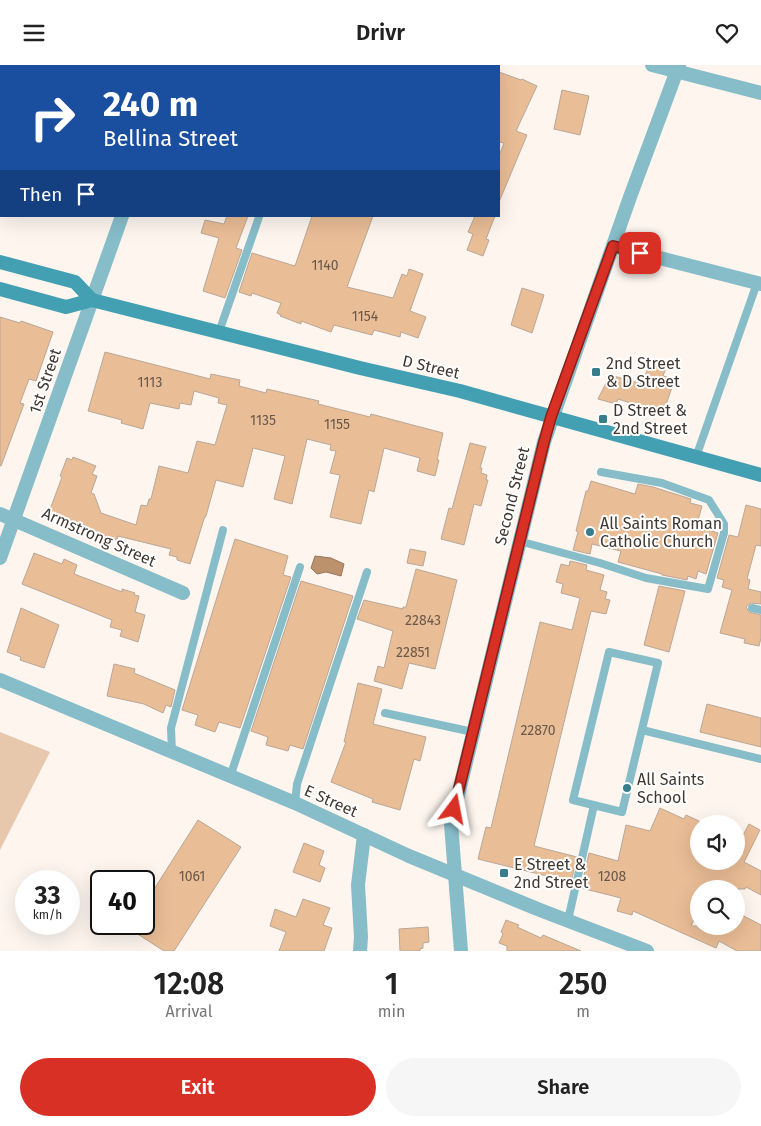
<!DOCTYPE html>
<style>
:root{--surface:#fff;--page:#f6f6f6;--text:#222;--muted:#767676;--accent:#d93025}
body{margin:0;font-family:"Fira Sans",sans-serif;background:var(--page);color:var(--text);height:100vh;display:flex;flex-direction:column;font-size:19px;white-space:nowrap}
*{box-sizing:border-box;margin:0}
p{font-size:16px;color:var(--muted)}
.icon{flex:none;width:28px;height:28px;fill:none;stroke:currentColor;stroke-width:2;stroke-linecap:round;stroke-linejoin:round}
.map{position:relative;height:886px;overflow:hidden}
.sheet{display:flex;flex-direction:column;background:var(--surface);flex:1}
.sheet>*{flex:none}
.banner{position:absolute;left:0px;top:0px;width:500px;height:152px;box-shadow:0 5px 20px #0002;background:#1a4fa0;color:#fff;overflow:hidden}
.tools{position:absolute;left:690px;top:750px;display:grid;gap:10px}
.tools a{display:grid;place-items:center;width:55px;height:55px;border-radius:50%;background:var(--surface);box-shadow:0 5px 20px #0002;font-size:25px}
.speed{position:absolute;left:15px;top:805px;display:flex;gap:10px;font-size:25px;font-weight:700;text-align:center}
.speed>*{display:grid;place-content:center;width:65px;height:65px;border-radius:50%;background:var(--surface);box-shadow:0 5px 20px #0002;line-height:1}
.speed small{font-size:12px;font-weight:400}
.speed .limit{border:2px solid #111;border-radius:8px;background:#fff;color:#111}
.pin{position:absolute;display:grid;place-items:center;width:42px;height:42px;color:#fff;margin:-21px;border-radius:10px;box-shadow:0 2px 8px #0006}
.me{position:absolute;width:55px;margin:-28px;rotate:13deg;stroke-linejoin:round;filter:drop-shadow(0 0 4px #0008)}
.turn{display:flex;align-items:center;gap:18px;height:105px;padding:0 20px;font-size:22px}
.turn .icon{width:65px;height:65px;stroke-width:2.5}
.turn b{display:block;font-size:35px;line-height:42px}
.then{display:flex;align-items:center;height:48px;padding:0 20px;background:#0003;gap:10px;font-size:19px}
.eta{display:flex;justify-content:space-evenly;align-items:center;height:85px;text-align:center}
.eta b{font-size:30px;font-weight:600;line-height:35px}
.primary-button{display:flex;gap:10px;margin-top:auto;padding:10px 20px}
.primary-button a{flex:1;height:58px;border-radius:30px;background:var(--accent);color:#fff;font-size:20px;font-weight:600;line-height:58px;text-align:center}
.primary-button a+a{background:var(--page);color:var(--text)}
header{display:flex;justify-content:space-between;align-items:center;height:65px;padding:0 20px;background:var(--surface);font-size:22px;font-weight:600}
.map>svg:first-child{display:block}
.green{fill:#e7c8ad}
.water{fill:#bc926d;stroke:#97775b}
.building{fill:#e9bd96;stroke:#baa797}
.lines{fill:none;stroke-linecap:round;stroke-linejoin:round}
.service{stroke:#86bdc9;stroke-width:8}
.minor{stroke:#86bdc9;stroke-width:14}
.tertiary{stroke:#86bdc9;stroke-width:14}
.secondary{stroke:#43a0b2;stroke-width:14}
.primary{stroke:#268799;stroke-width:14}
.route-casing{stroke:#8d1f18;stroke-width:12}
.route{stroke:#d93025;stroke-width:9}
.poi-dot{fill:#387d8b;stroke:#fff;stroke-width:2}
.labels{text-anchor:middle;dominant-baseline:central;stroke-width:4;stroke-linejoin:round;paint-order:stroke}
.number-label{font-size:14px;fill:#6a594a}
.poi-label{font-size:16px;fill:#403831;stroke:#fff;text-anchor:start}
.street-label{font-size:16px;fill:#403831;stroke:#fff}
</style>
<header><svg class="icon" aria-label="menu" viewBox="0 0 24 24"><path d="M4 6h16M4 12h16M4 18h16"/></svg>Drivr<svg class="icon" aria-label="heart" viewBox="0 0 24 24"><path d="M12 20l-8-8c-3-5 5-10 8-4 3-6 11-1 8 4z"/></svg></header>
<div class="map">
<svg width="761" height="886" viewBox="0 0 761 886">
<rect width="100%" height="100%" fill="#fdf5ee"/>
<path class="green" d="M0 667 50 687 0 785Z"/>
<path class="water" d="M315 491 331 493 344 499 341 511 326 507 317 509 311 503Z"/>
<g class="building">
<path d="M499 7 521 15 522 14 537 21 516 66 527 70 499 137V91L504 78 499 77Z"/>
<path d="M562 25 589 31 580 70 554 64Z"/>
<path d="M227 151H248L236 183 242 185 225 233 203 226 219 173 201 168 205 155 224 159Z"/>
<path d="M312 151H373L347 222 393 233 402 209 407 211 409 204 423 209 410 246 426 252 418 273 401 267 400 272 374 265 372 270 334 260 331 267 301 256V259L280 251 281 250 277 248 281 238 252 228 251 231 239 227 252 188 295 201Z"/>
<path d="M475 151H495L486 174 489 175 483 191 467 185 473 169 468 167Z"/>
<path d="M522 223 544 230 532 268 511 260Z"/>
<path d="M0 252 20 258 21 256 53 267 36 316 29 314 20 338 24 339 1 401H0Z"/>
<path d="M105 287 210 314 211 309 240 315 239 321 266 328 267 324 319 336 318 339 370 352 371 349 443 368 437 395H439L435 411 417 406 420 393 384 383 374 427 369 425 361 459 330 452 340 410 330 408 336 386 330 385 331 380 307 374 292 439 274 434 285 391 253 383 243 422 216 415 206 451 204 454 190 499 177 495V492L169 490 171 484 118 471 117 475 48 450 62 412 60 411 67 393 72 395 73 392 96 401 92 409 97 411 91 428 94 429 101 448 136 460 141 440 147 441 149 434H151L159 401 188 408 197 376 215 380 227 340 218 338 219 333 194 326 191 340 180 338 179 344 150 338 143 364 121 358 122 355 88 346Z"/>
<path d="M651 295 667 300 663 311 675 314 663 348 618 334 616 339 598 334 610 310 642 319Z"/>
<path d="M470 378 486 382 480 403H482L481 408 487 410 486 415H488L481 441 474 439 464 480 441 474 449 443 452 444Z"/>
<path d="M591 416 635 429 638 419 653 422 691 434 690 438 702 441 697 459 702 460 701 463 718 468 706 509 698 506 696 514 688 511 687 515 662 510V509L618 497 621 486 592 479 590 489 573 485 578 467 576 466 586 426H588Z"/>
<path d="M746 440 761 444V481L756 480 747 514 750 515 748 524 761 527V539L751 538 746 542 749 547 761 550V573L759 581 744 578 745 574 720 568 732 525 722 522 724 515 717 513 729 470 738 472Z"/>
<path d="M235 474 288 491 283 510 291 512 240 663 219 657 215 667 195 660 198 650 182 645Z"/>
<path d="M410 484 426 487 423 501 407 498Z"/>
<path d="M34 488 62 499 64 494 77 500 74 509 122 527V524L135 528 134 530 139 531 135 547 145 550 138 577 120 571 122 565 110 562 112 555 22 519Z"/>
<path d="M570 496 587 500 586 505 604 510 600 525 607 527 605 534 610 535 606 549 591 546 534 781 577 792 571 817 478 794 486 762 491 763 540 557 572 565 580 533 561 528 563 519 556 517 561 499 569 501Z"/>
<path d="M416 504 457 515 435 604 409 598 402 624 374 616 378 601 384 603 393 566 357 554 364 535 403 544V542H406Z"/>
<path d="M301 516 353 531 303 684 290 680 288 686 266 680 268 672 251 666Z"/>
<path d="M659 521 685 526 669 587 644 580Z"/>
<path d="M21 543 59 560 44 603 20 595 21 592 7 587Z"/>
<path d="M114 599 135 604 134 608 175 625 171 642 166 640 163 648 144 639 107 631Z"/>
<path d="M358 618 382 624 373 659 426 672 420 696 414 694 400 745 372 737 373 734 331 717 346 677H344Z"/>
<path d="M707 639 761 653V682L700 667Z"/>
<path d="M660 743 684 754 686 750 699 756V796H736V783L749 759 760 765 744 797 761 806V830L746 822 745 824H699V844L691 861H736V847L761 860V886H737L719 876 716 883 633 846 632 850 617 846 621 833 581 823 589 788 618 796 626 760 650 766Z"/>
<path d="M198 755 241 782 174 886H164L122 859H144V840Z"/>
<path d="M304 778 324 786 319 800 325 803 320 817 293 807Z"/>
<path d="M303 834 330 843 323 860 332 863 324 886H279L286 867 270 861 275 844 296 852Z"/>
<path d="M506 855 519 860 517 862 541 873 543 870 581 886H507V881L499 878 503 869 501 867Z"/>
<path d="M428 862 429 877 423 878V883L420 884V886H400L399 864Z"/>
</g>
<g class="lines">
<g class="service">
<path d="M374 1 375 0"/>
<path d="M219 267 259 152"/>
<path d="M696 392 757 218"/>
<path d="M519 476 600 498 646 513 708 524 724 468V459L709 435 662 418 601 407"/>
<path d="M752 543 761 545"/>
<path d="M609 587 658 598 622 747 573 735Z"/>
<path d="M385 648 473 667"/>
<path d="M642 665 761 694"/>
<path d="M172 688 171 663 223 465"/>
<path d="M230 712 300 502"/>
<path d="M295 738 297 719 367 507"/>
<path d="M568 855 594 740"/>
</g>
<g class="minor">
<path d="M652 0 761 28"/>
<path d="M176 1 177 0"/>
<path d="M613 181 761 219"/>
<path d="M0 449 183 528"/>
<path d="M0 493 122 151"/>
<path d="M360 886 361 872 358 820 364 770"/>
</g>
<g class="tertiary">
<path d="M0 615 295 738 409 791 540 845 647 886"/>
<path d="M461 886 451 759 544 377 630 132 679 0"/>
</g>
<g class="secondary">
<path d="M0 197 75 217 92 235"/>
<path d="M0 224 66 242 92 235 360 303 460 326 761 410"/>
</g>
<g class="primary">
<path d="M32 1 33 0"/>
<path d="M0 25 1 24"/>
</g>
</g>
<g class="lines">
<g class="route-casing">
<path id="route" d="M454 744 544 377 551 352 613 181 640 188"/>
</g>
<use href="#route" class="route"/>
</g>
<g class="poi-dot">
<rect x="591" y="302" width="10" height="10" rx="2.5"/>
<rect x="598" y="349" width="10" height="10" rx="2.5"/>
<circle cx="590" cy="467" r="5"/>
<circle cx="627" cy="723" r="5"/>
<rect x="499" y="803" width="10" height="10" rx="2.5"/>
</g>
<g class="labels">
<g class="number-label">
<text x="325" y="200">1140</text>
<text x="365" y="251">1154</text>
<text x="150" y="317">1113</text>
<text x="263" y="355">1135</text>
<text x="337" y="359">1155</text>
<text x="423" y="555">22843</text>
<text x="413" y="587">22851</text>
<text x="538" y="665">22870</text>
<text x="192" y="811">1061</text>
<text x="612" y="811">1208</text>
</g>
<g class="poi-label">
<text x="606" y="298">2nd Street<tspan x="606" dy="18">&amp; D Street</tspan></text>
<text x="613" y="345">D Street &amp;<tspan x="613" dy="18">2nd Street</tspan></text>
<text x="600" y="458">All Saints Roman<tspan x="600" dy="18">Catholic Church</tspan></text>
<text x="637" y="714">All Saints<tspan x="637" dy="18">School</tspan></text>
<text x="514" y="799">E Street &amp;<tspan x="514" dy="18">2nd Street</tspan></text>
</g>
<g class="street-label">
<text transform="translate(431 302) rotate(13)">D Street</text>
<text transform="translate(45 316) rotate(-71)">1st Street</text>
<text transform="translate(512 431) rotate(-76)">Second Street</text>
<text transform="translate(99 472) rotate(24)">Armstrong Street</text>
<text transform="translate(331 736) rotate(24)">E Street</text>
</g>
</g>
</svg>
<div class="tools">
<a><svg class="icon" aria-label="sound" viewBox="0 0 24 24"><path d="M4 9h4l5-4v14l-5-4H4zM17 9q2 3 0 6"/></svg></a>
<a><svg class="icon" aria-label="search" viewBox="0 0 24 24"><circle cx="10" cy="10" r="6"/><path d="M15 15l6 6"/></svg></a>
</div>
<div class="speed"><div>33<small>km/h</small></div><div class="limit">40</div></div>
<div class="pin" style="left:640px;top:188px;background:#d93025"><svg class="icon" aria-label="arrive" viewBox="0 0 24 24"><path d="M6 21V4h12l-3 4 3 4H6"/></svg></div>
<svg class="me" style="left:454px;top:744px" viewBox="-20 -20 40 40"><path d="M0-17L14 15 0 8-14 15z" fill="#d93025" stroke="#fff" stroke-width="4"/></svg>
<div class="banner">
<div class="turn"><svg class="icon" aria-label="right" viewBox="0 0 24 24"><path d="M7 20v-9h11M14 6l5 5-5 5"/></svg><div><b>240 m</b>Bellina Street</div></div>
<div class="then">Then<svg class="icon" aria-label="arrive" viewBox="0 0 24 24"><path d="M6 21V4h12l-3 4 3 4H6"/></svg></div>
</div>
</div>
<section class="sheet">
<div class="eta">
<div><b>12:08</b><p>Arrival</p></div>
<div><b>1</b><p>min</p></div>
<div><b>250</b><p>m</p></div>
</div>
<div class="primary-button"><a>Exit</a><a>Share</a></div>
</section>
